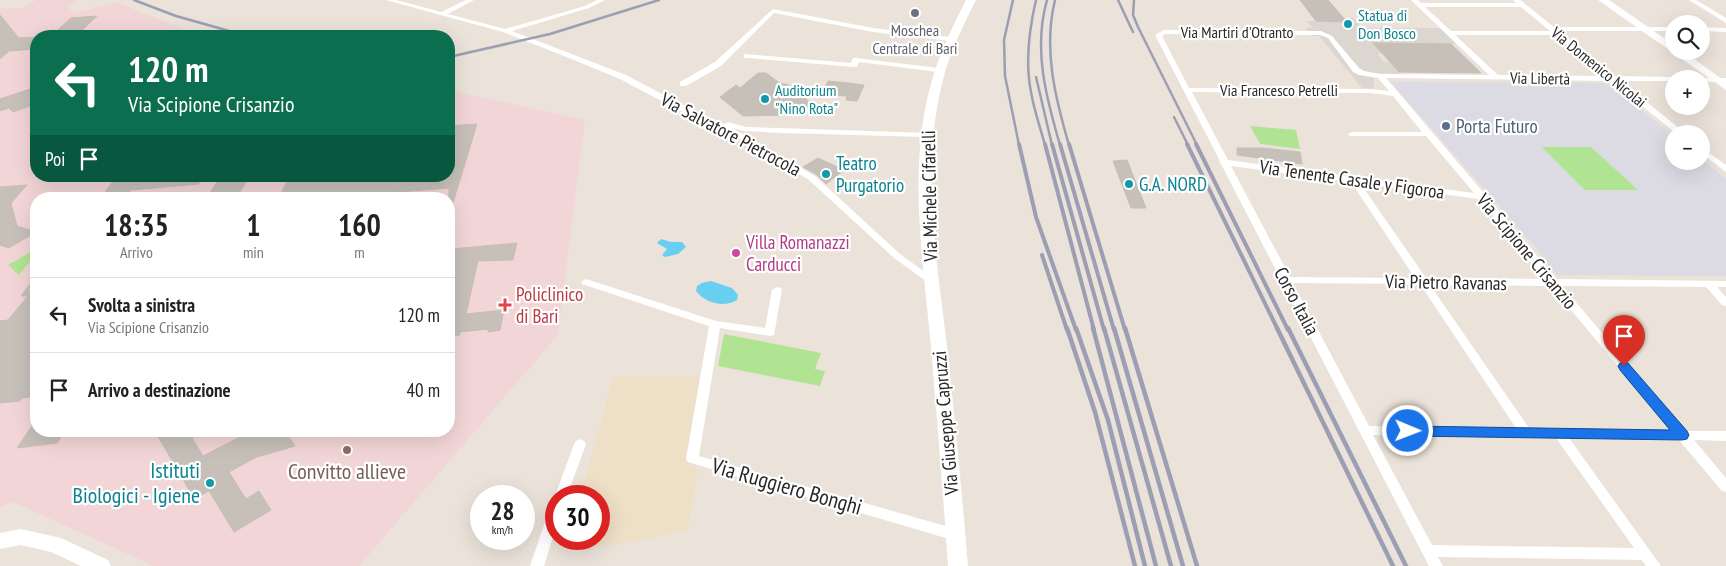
<!DOCTYPE html>
<html lang="it">
<meta charset="utf-8">
<style>
:root{--surface:#fff;--page:#f2f2f2;--text:#222;--muted:#767676;--line:#e0e0e0}
body{margin:0;font-family:"PT Sans Narrow",sans-serif;background:var(--page);color:var(--text);height:100vh;display:flex;flex-direction:column;font-size:19px;white-space:nowrap}
*{box-sizing:border-box;margin:0}
p{font-size:16px;color:var(--muted)}
.icon{flex:none;width:28px;height:28px;fill:none;stroke:currentColor;stroke-width:2;stroke-linecap:round;stroke-linejoin:round}
.map{position:relative;flex:1;overflow:hidden}
.drawer{position:absolute;left:30px;top:192px;width:425px;height:245px;display:flex;flex-direction:column;background:var(--surface);border-radius:20px;box-shadow:0 5px 20px #0002}
.drawer>*{flex:none}
.top-card{position:absolute;left:30px;top:30px;width:425px;height:152px;border-radius:20px;box-shadow:0 5px 20px #0002;background:#0b6e4f;color:#fff;overflow:hidden}
.controls{position:absolute;left:1665px;top:15px;display:grid;gap:10px}
.controls a{display:grid;place-items:center;width:45px;height:45px;border-radius:50%;background:var(--surface);box-shadow:0 5px 20px #0002;font-size:25px}
.speed{position:absolute;left:470px;top:485px;display:flex;gap:10px;font-size:25px;font-weight:700;text-align:center}
.speed>*{display:grid;place-content:center;width:65px;height:65px;border-radius:50%;background:var(--surface);box-shadow:0 5px 20px #0002;line-height:1}
.speed small{font-size:12px;font-weight:400}
.speed .limit{border:8px solid #d22;background:#fff;color:#111}
.pin{position:absolute;display:grid;place-items:center;width:42px;height:42px;color:#fff;margin:-51px -21px;border-radius:50% 50% 50% 0;rotate:-45deg;box-shadow:0 0 5px #0007}
.pin .icon{rotate:45deg}
.me{position:absolute;width:55px;margin:-28px;rotate:91deg;stroke-linejoin:round;filter:drop-shadow(0 0 4px #0008)}
.turn{display:flex;align-items:center;gap:18px;height:105px;padding:0 15px;font-size:22px}
.turn .icon{width:65px;height:65px;stroke-width:2.5}
.turn b{display:block;font-size:35px;line-height:42px}
.then{display:flex;align-items:center;height:48px;padding:0 15px;background:#0003;gap:10px;font-size:19px}
.eta{display:flex;justify-content:space-evenly;align-items:center;height:85px;text-align:center}
.eta b{font-size:30px;font-weight:800;line-height:35px}
ul{padding:0;list-style:none}
li{display:flex;align-items:center;gap:15px;height:75px;padding:0 15px;border-top:1px solid var(--line)}
li div{flex:1}
li b{display:block;font-size:19px}
li em{font-style:normal}
.map>svg:first-child{display:block}
.industrial{fill:#dcdae3}
.education{fill:#eee0c7}
.medical{fill:#f2d5d7;fill-rule:evenodd}
.green{fill:#b0e493}
.plaza{fill:#dbd6d0}
.water{fill:#68cff1}
.building{fill:#c6c0b9;stroke:#c6bfb3}
.lines{fill:none;stroke-linecap:round;stroke-linejoin:round}
.street{fill:#fff;fill-rule:evenodd}
.secondary{fill:#fff;fill-rule:evenodd}
.rail-far2{stroke:#9c9fb3;stroke-width:2.5}
.rail-far1{stroke:#9c9fb3;stroke-width:4}
.rail{stroke:#9c9fb3;stroke-width:4.5}
.route{fill:#1a73e8;stroke:#114b97}
.worship-dot{fill:#6b7280;stroke:#fff;stroke-width:2}
.culture-dot{fill:#0f9aa8;stroke:#fff;stroke-width:2}
.service-dot{fill:#5c6f8a;stroke:#fff;stroke-width:2}
.hotel-dot{fill:#d1479c;stroke:#fff;stroke-width:2}
.health-dot{fill:#e0444e;stroke:#fff;stroke-width:2}
.education-dot{fill:#8d6e63;stroke:#fff;stroke-width:2}
.labels{text-anchor:middle;dominant-baseline:central;stroke-width:4.5;stroke-linejoin:round;paint-order:stroke}
.far-culture-label{font-size:16px;fill:#0d838f;stroke:#fff;text-anchor:start}
.far-worship-label{font-size:16px;fill:#5b616d;stroke:#fff}
.far-street-label{font-size:16px;fill:#282828;stroke:#fff}
.service-label{font-size:19px;fill:#4e5e75;stroke:#fff;text-anchor:start}
.street-label{font-size:19px;fill:#282828;stroke:#fff}
.culture-label{font-size:19px;fill:#0d838f;stroke:#fff;text-anchor:start}
.hotel-label{font-size:19px;fill:#b23c85;stroke:#fff;text-anchor:start}
.health-label{font-size:19px;fill:#be3a42;stroke:#fff;text-anchor:start}
.near-culture-label{font-size:22px;fill:#0d838f;stroke:#fff;text-anchor:end}
.near-education-label{font-size:22px;fill:#785e54;stroke:#fff}
.near-street-label{font-size:22px;fill:#282828;stroke:#fff}
</style>
<div class="map">
<svg width="1726" height="566" viewBox="0 0 1726 566">
<rect width="100%" height="100%" fill="#ebe3d9"/>
<path class="industrial" d="M1391 82 1609 83 1674 137V161H1701V159L1726 179V276L1557 275 1547 264 1548 262Z"/>
<path class="education" d="M613 377H701L687 453V466L698 468 688 530 614 545H594L593 550H566L569 539H599V496H581Z"/>
<path class="medical" d="M36 0H76L68 7 74 13 115 2 189 31 212 36H36V176H449V90L585 120 558 335 359 566H154L13 502 0 508V8H23ZM36 199H449V431H36Z"/>
<g class="green">
<path d="M1250 126 1296 130 1300 149 1260 144Z"/>
<path d="M1542 147H1591L1638 190H1585Z"/>
<path d="M36 249V254L19 275 8 265Z"/>
<path d="M724 334 821 353 815 369 825 371 820 386 718 366Z"/>
</g>
<g class="plaza">
<path d="M1344 18H1353L1361 28H1440L1456 44 1374 43 1382 53 1377 54 1384 62H1389L1400 74 1367 73 1362 72 1331 37 1308 31 1305 28H1312L1307 21H1346Z"/>
<path d="M1310 33 1327 36 1357 72 1374 76V88L1371 89 1362 88 1319 36H1312Z"/>
</g>
<g class="water">
<path d="M661 239 671 242H682L686 247 678 254 665 257 662 255 667 249 657 243Z"/>
<path d="M711 281 732 288 738 295 737 300C724 308 705 303 696 291L697 286 702 283Z"/>
</g>
<g class="building">
<path d="M1300 0H1328L1347 22 1316 21Z"/>
<path d="M0 15 19 38 36 37V49L9 51 0 59Z"/>
<path d="M97 16 76 36H51L71 18Z"/>
<path d="M1373 43 1451 44 1481 73 1399 72Z"/>
<path d="M758 73H766L781 84H787L811 103 802 111H797L793 115 743 116 720 97 736 85 740 88Z"/>
<path d="M828 81 848 83 864 85 857 101 846 100 847 96 822 94Z"/>
<path d="M30 89 36 94V104L13 112 9 108 0 111V99Z"/>
<path d="M477 124 451 209 449 208V188L309 199H278L290 176H449V126Z"/>
<path d="M1237 148H1263L1300 152 1302 164 1237 155Z"/>
<path d="M818 158 844 170 826 184 816 174 803 167Z"/>
<path d="M1127 160 1146 208H1131L1113 161Z"/>
<path d="M117 176H199V184L131 190 123 199H100Z"/>
<path d="M221 176H250L235 199H206Z"/>
<path d="M27 185 11 203 17 226 36 232 9 248 0 245V187Z"/>
<path d="M517 243 513 260 478 261 466 314 504 310 500 330 488 332V329L460 332V335L449 336V251L451 249Z"/>
<path d="M36 276V396L22 398 20 401 0 403V321L8 320 28 296H21Z"/>
<path d="M36 420V431H65L57 443 17 448Z"/>
<path d="M155 431H206L192 438 203 456 244 435 241 431H285L295 446 257 457 229 472 246 499 259 491 271 510 234 532 209 491 194 499Z"/>
</g>
<g class="lines">
<g class="street">
<path d="M386 0H396L441 12 466 0H474L448 14 505 29 585 6 597 0H605L589 8 512 31 626 75 675 101 724 124 728 122 746 127 929 133 930 135 926 137 781 133 745 131 732 128 815 176 900 254 936 280 931 283 927 282 894 258 809 180 736 136 669 105 620 79 569 58 503 32Z"/>
<path d="M1411 0H1418L1421 3H1516L1513 0H1520L1554 27H1674V31H1559L1615 76 1677 77 1678 79H1674V81H1621L1686 134H1677L1611 81 1386 78 1557 279 1726 281V287H1717L1726 297V306L1722 305 1706 287 1562 286 1686 431H1726V441L1694 440 1726 478V492L1722 491 1679 440 1569 438 1661 566H1646L1642 560 1438 557 1443 566H1429L1221 164 1219 162 1220 161 1155 35 1164 30 1321 31 1332 36 1359 68 1364 71 1380 74 1489 75ZM1425 7H1521L1550 31H1451ZM1165 34 1320 35 1328 38 1353 72 1359 75 1378 78 1389 91 1370 89 1189 88 1162 36ZM1455 35H1555L1606 76 1498 75ZM1192 92 1370 93 1393 96 1422 132H1352L1348 134 1349 136H1426L1474 193 1228 160ZM1231 166 1351 182 1415 278 1290 277ZM1360 183 1479 199 1545 279 1426 278ZM1293 283 1420 284 1516 428 1369 426ZM1430 285 1551 286 1672 431 1529 428ZM1373 435 1556 438 1634 548 1432 545Z"/>
<path d="M1689 0H1696L1726 18V23Z"/>
<path d="M773 9 873 28 950 37 953 39 950 41 873 32 774 13 721 66 686 86H680V82L715 62Z"/>
<path d="M1701 27 1726 28V32L1701 31Z"/>
<path d="M744 54 851 63 853 58H856L938 68 942 70 938 72 859 62 857 67H854L747 58H744Z"/>
<path d="M1701 78H1726V82H1701V79H1698Z"/>
<path d="M1701 147 1726 165V172L1701 153Z"/>
<path d="M586 279 716 321 765 328 772 290 777 287 781 288 782 290 774 335 770 336 720 328 699 456 956 529 961 531 963 535 961 539 956 541 688 462 686 459 709 326 582 284 581 282Z"/>
<path d="M580 439 584 441 586 444 567 496H556V499L555 496 574 444 576 441Z"/>
<path d="M556 502V527L544 566H530L550 507 551 503Z"/>
</g>
<g class="secondary">
<path d="M966 0H976C963 26 950 52 943 80 920 167 937 260 947 347 955 420 962 493 968 566H948C943 493 937 420 931 347 923 259 907 166 932 80 940 52 953 26 966 0Z"/>
<path d="M1598 0H1609L1674 45V51H1683L1726 82V90Z"/>
<path d="M21 529 61 538 108 560 111 566H81L51 552 21 545 0 549V533Z"/>
</g>
<g class="rail-far2">
<path d="M134 0 176 16 247 36"/>
<path d="M1013 0 1004 40 1005 76 1019 145"/>
<path d="M1036 0C1029 30 1025 62 1031 92 1034 110 1040 127 1045 145"/>
<path d="M1047 0C1033 49 1046 97 1060 145"/>
<path d="M1055 0C1043 49 1055 97 1069 145"/>
<path d="M1118 0 1133 32"/>
<path d="M1134 0 1133 15 1138 27 1197 145"/>
<path d="M449 57 550 34 659 0"/>
<path d="M1036 77 1052 145"/>
<path d="M1174 117 1188 145"/>
</g>
<g class="rail-far1">
<path d="M1019 144 1036 217 1076 330"/>
<path d="M1045 144 1094 330"/>
<path d="M1052 144 1104 330"/>
<path d="M1060 144 1114 330"/>
<path d="M1069 144 1125 330"/>
<path d="M1187 144 1278 330"/>
<path d="M1196 144 1288 330"/>
<path d="M1042 255 1067 330"/>
</g>
<g class="rail">
<path d="M1067 328 1095 412 1135 566"/>
<path d="M1076 328 1108 420 1145 566"/>
<path d="M1093 328 1156 566"/>
<path d="M1104 328 1171 566"/>
<path d="M1114 328 1183 566"/>
<path d="M1125 328 1197 566"/>
<path d="M1277 328 1393 566"/>
<path d="M1288 328 1406 566"/>
</g>
</g>
<path class="route" d="M1624 362 1628 363 1687 431 1689 435 1687 439 1682 440 1408 436 1403 435 1401 431 1403 427 1408 426 1670 430 1620 370 1618 366 1620 363Z"/>
<circle class="worship-dot" cx="915" cy="13" r="5"/>
<g class="culture-dot">
<circle cx="1348" cy="24" r="5"/>
<circle cx="765" cy="99" r="5"/>
<circle cx="826" cy="174" r="5"/>
<circle cx="1129" cy="184" r="5"/>
<circle cx="210" cy="483" r="5"/>
</g>
<circle class="service-dot" cx="1446" cy="126" r="5"/>
<circle class="hotel-dot" cx="736" cy="253" r="5"/>
<path class="health-dot" d="M502.5 297.5h5v5h5v5h-5v5h-5v-5h-5v-5h5z"/>
<circle class="education-dot" cx="347" cy="450" r="5"/>
<g class="labels">
<g class="far-culture-label">
<text x="1358" y="15">Statua di<tspan x="1358" dy="18">Don Bosco</tspan></text>
<text x="775" y="90">Auditorium<tspan x="775" dy="18">"Nino Rota"</tspan></text>
</g>
<g class="far-worship-label">
<text x="915" y="30">Moschea<tspan x="915" dy="18">Centrale di Bari</tspan></text>
</g>
<g class="far-street-label">
<text x="1237" y="32">Via Martiri d'Otranto</text>
<text transform="translate(1599 67) rotate(39)">Via Domenico Nicolai</text>
<text transform="translate(1540 78) rotate(1)">Via Libertà</text>
<text x="1279" y="90">Via Francesco Petrelli</text>
</g>
<g class="service-label">
<text x="1456" y="126">Porta Futuro</text>
</g>
<g class="street-label">
<text transform="translate(731 134) rotate(28)">Via Salvatore Pietrocola</text>
<text transform="translate(1352 179) rotate(8)">Via Tenente Casale y Figoroa</text>
<text transform="translate(929 196) rotate(-91)">Via Michele Cifarelli</text>
<text transform="translate(1527 251) rotate(50)">Via Scipione Crisanzio</text>
<text transform="translate(1446 282) rotate(1)">Via Pietro Ravanas</text>
<text transform="translate(1297 301) rotate(62)">Corso Italia</text>
<text transform="translate(945 423) rotate(-95)">Via Giuseppe Capruzzi</text>
</g>
<g class="culture-label">
<text x="836" y="163">Teatro<tspan x="836" dy="22">Purgatorio</tspan></text>
<text x="1139" y="184">G.A. NORD</text>
</g>
<g class="hotel-label">
<text x="746" y="242">Villa Romanazzi<tspan x="746" dy="22">Carducci</tspan></text>
</g>
<g class="health-label">
<text x="516" y="294">Policlinico<tspan x="516" dy="22">di Bari</tspan></text>
</g>
<g class="near-culture-label">
<text x="200" y="470">Istituti<tspan x="200" dy="25">Biologici - Igiene</tspan></text>
</g>
<g class="near-education-label">
<text x="347" y="471">Convitto allieve</text>
</g>
<g class="near-street-label">
<text transform="translate(787 486) rotate(16)">Via Ruggiero Bonghi</text>
</g>
</g>
</svg>
<div class="controls">
<a><svg class="icon" aria-label="search" viewBox="0 0 24 24"><circle cx="10" cy="10" r="6"/><path d="M15 15l6 6"/></svg></a>
<a>+</a>
<a>−</a>
</div>
<div class="speed"><div>28<small>km/h</small></div><div class="limit">30</div></div>
<div class="pin" style="left:1624px;top:366px;background:#d93025"><svg class="icon" aria-label="arrive" viewBox="0 0 24 24"><path d="M6 21V4h12l-3 4 3 4H6"/></svg></div>
<svg class="me" style="left:1408px;top:431px" viewBox="-20 -20 40 40"><circle r="17" fill="#1a73e8" stroke="#fff" stroke-width="3"/><path d="M0-11L8 9 0 5-8 9z" fill="#fff"/></svg>
<div class="top-card">
<div class="turn"><svg class="icon" aria-label="left" viewBox="0 0 24 24"><path d="M17 20v-9H6M10 6l-5 5 5 5"/></svg><div><b>120 m</b>Via Scipione Crisanzio</div></div>
<div class="then">Poi<svg class="icon" aria-label="arrive" viewBox="0 0 24 24"><path d="M6 21V4h12l-3 4 3 4H6"/></svg></div>
</div>
<section class="drawer">
<div class="eta">
<div><b>18:35</b><p>Arrivo</p></div>
<div><b>1</b><p>min</p></div>
<div><b>160</b><p>m</p></div>
</div>
<ul>
<li><svg class="icon" aria-label="left" viewBox="0 0 24 24"><path d="M17 20v-9H6M10 6l-5 5 5 5"/></svg><div><b>Svolta a sinistra</b><p>Via Scipione Crisanzio</p></div><em>120 m</em></li>
<li><svg class="icon" aria-label="arrive" viewBox="0 0 24 24"><path d="M6 21V4h12l-3 4 3 4H6"/></svg><div><b>Arrivo a destinazione</b></div><em>40 m</em></li>
</ul>
</section>
</div>
